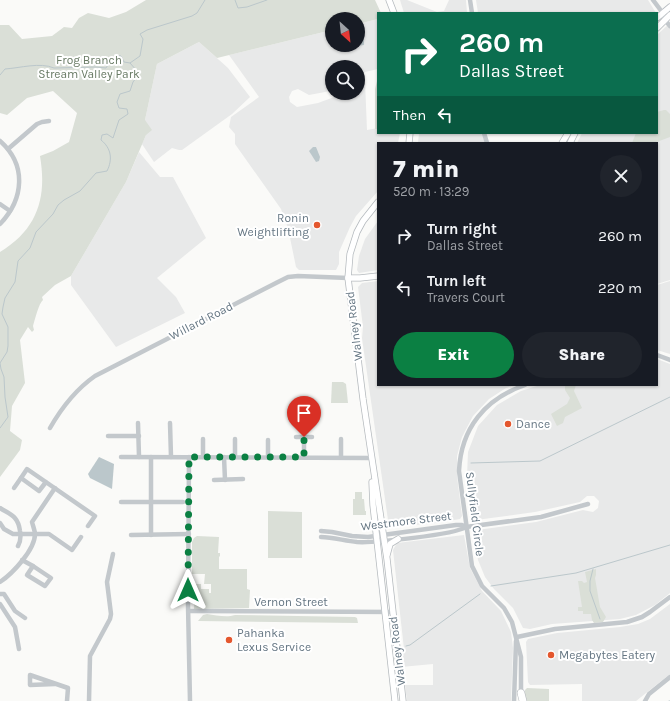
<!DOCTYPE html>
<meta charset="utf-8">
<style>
:root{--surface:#171b24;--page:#20242c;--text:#f1f3f6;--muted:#9ea1a6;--accent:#0b8043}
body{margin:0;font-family:Karla,sans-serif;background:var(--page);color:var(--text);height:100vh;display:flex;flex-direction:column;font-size:15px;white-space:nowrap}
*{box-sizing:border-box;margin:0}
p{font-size:13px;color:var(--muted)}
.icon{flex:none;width:22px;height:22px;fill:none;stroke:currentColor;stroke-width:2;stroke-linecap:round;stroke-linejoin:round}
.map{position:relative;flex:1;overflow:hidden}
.drawer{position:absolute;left:377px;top:142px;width:281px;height:244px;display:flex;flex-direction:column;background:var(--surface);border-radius:0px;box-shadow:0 1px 3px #0004}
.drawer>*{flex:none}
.hud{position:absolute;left:377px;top:12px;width:281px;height:122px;border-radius:0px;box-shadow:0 1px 3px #0004;background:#0b6e4f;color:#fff;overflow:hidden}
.needle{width:26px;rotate:153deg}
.buttons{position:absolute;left:325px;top:12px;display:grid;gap:8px}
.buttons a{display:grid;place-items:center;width:40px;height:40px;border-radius:50%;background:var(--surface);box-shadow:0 1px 3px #0004;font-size:20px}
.pin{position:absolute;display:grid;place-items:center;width:34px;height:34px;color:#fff;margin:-41px -17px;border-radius:50% 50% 50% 0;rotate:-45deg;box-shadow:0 0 4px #0007}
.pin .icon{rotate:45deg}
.me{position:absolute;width:44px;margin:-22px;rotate:0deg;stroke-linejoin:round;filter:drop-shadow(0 0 3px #0008)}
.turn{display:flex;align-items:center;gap:14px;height:84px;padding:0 16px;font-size:18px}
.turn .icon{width:52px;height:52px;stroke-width:2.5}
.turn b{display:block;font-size:28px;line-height:34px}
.then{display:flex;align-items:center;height:38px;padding:0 16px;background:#0003;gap:8px;font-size:15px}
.round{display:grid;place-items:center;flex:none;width:42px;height:42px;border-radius:21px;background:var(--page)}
.summary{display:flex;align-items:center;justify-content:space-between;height:68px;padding:0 16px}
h1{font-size:24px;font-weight:800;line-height:30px}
.cta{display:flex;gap:8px;margin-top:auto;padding:8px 16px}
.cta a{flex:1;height:46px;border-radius:24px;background:var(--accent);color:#fff;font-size:16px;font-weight:800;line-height:46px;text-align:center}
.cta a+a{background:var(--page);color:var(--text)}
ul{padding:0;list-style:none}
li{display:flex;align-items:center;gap:12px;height:52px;padding:0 16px}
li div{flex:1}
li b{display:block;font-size:15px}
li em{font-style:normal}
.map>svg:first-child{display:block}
.built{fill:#e8e9e9}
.green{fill:#dadfd7}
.water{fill:#bbc7cb}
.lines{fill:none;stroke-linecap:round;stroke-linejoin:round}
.stream{stroke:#bbc7cb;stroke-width:1}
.major-casing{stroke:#b5babe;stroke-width:7}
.highway-casing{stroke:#b4b9bd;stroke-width:8}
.minor{stroke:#c3c8cc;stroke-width:4.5}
.major{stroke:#fff;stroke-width:5.5}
.highway{stroke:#fff;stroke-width:7}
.route{stroke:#0b8043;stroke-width:7;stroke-dasharray:0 12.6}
.poi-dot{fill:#e4572e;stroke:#fff;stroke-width:1.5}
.labels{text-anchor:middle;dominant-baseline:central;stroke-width:4;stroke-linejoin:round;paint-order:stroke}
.park-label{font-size:12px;fill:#687a64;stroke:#fff}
.poi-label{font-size:12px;fill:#657683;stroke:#fff;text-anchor:start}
.street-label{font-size:12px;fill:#657683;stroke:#fff}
</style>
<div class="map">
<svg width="670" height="701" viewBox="0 0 670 701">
<rect width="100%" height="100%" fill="#fafaf8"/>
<g class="built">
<path d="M400 0H407L437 12 444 11 449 0H466L467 13H404Z"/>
<path d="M476 0H648L656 13H478Z"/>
<path d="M378 19V69L365 72 358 76V67H332V90L325 92 309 95 298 89 292 91 289 97 290 102 297 107 318 103 345 93H358V85L365 81 367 130 378 128V133H400L398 143H378V191L356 216 350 227 339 252V264L336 270H299L296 267 288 228 281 209 235 144V134L229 127 231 117 259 97 229 55 332 30V45H358V24Z"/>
<path d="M670 23V280L657 284V143H577L582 133H657V35Z"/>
<path d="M199 42 228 68 250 97 232 114 182 150H179L172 148 154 162 142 144 146 135 145 120 157 64Z"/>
<path d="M419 133H482L485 143H418Z"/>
<path d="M139 152 160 177H173L206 238 157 278 176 297 185 313 116 347 71 285V276L126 182Z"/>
<path d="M378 221V270L359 273 357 270 359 256 365 239Z"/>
<path d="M378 281V385H514L506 388 489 399 473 416 462 437 457 456V476L462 516 460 519 429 524 396 526 391 525 388 520 362 338 363 327 358 287 362 283Z"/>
<path d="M670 281V354L657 350V285Z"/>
<path d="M657 359 670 364V593L655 605 636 615 620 619 552 624 530 629 523 628 513 608 494 589 485 577 478 560 474 533 477 530 536 522 583 510 593 512 598 508 599 501 594 496H587L580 502 535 512 476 520 472 517 467 476 468 452 478 426 497 405 521 391 540 385H657Z"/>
<path d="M464 535 470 568 482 591 501 611 511 632 513 648 511 701H407L405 685H433V664L401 667 400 650 404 649 393 550 397 543Z"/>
<path d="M670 604V674L636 701H582V684L530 685 528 682 526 642 528 639 557 633 620 627 638 624 650 619Z"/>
</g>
<g class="green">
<path d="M146 0H375L381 13H378V19L358 24V19H332V30L217 58 199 42 157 64 145 120 152 130 146 135 126 182 71 276 55 285 42 297 43 300C39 303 35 319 33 326L34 330 32 332 28 327 20 340 25 383 12 406 10 431 22 440 20 450 0 477V252C38 229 47 197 40 156L53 151 69 142 77 113 53 91 27 98 7 115 0 113V25H9L22 39 52 36 64 27 72 28 79 18 88 13 109 18 126 12Z"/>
<path d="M378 77V129H375V89Z"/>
<path d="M664 110H666L670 114V137L654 143H632L636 133H657V112Z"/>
<path d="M332 382H343L346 384 348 403H331Z"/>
<path d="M576 385 574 391 582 408 565 417 563 423 557 426 551 414 567 404 570 398 565 390V386Z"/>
<path d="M355 492H362V499H364L365 511H366V515H353V499H355Z"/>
<path d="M268 511 302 512V558H268Z"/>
<path d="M197 536 219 537 218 553H220V556L219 557V569H247V589L250 590 249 608 194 609 195 584H201V589H209V593H211V584H204L205 574H192V542L194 538Z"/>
<path d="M596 569V575L595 578 600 607 606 617 603 622 594 623 592 620 591 614H583V611H578V607H582L578 581H582L584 583 587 582 585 572Z"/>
<path d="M207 614C216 615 226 618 235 615L355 617 357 618 358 623 198 621 203 615Z"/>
<path d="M527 688 549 689V701H525V690Z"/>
</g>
<g class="water">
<path d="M361 30 364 41V45L344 48 342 45H358V32Z"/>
<path d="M313 147H316L320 157 319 161 316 162 309 151Z"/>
<path d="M99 457 114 464 112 489 90 478 88 474Z"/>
</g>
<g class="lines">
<g class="stream">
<path d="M235 0 238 8 247 7 267 0"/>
<path d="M0 75 5 69C20 68 40 62 54 68L96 67 106 68 111 60 116 55 121 56 124 62 130 63"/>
<path d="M0 428 8 417 5 397 4 377 1 369 0 363 7 352 8 346V327L2 314 3 307 5 298 15 282 18 261 30 248 36 232 53 214 58 205 64 200 80 191 96 173 107 171C113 159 111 148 101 140L102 135 107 134 113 138 119 120 128 114 127 109 119 108 117 102 120 94 130 91 133 82 137 77V71L130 63 140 56 143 39 140 34 147 30 192 16 197 13 205 0"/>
<path d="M471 463 540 461 670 397"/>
<path d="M593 569 590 581V591L600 619"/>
<path d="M491 586 576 573 670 545"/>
<path d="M406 646 410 645 480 594"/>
<path d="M669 701H670"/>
</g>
<g class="major-casing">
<g id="major">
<path d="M389 0 394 13"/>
<path d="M657 18 670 7"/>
<path d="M657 28 670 15"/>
<path d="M409 143 410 133"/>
<path d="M562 143 568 133"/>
<path d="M570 143 575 133"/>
<path d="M378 202 363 221 357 232 350 254 348 278 363 399 387 559 403 701"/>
<path d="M348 278H360L378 276"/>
<path d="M372 482 373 505 395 701"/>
<path d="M387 555 390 544 398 539"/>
</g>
</g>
<g class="highway-casing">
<path id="highway" d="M521 693 523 701"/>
</g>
<g class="minor">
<path d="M470 0 472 13"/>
<path d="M653 0 662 12 665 20 670 26"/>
<path d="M484 133 487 143"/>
<path d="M0 141C27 165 24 199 0 224"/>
<path d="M8 149 37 124 42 122 49 121"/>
<path d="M0 204 10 211"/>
<path d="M657 355 670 360"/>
<path d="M138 423 139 457"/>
<path d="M170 423 171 457"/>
<path d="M50 428C62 407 75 390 95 376L276 283 288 277 298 276 348 278"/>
<path d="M108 436H139"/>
<path d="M296 437H312"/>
<path d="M304 437V457"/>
<path d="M341 439V457"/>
<path d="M268 440V457"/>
<path d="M121 457 371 458"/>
<path d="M189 457 188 605 190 701"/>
<path d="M203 457V439"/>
<path d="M224 457 225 480"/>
<path d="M235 457V439"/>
<path d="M214 480 243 479"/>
<path d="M46 482 39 491 21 478 27 469 95 516 88 526"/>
<path d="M14 488 21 478"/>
<path d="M121 502H183"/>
<path d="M0 508C11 515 18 516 20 531 21 537 21 541 18 546"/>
<path d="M0 523 4 529 13 534H49L72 550 81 537"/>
<path d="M321 531 332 532 352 536 368 537 456 525H462L466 527"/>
<path d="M131 535 189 534"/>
<path d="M151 535V457"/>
<path d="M321 537C333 537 345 541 357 542 374 543 454 535 466 527L541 517 588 504"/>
<path d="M22 560 33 566"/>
<path d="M33 566 51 578 45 586 27 575Z"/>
<path d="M0 582C12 574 35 550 35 534 35 531 33 526 32 522L55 488"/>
<path d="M0 594H4L15 611 25 618"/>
<path d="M0 604 15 627 19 649"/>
<path d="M189 611 393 612"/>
<path d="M517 637 555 629 627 622 642 617 650 612 670 597"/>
<path d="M55 684 30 685V675L68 688 67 701"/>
<path d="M521 695V657L512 622 504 608 482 586 472 566 459 471C461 428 485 399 525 385"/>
<path d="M89 701 90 656 110 619 111 614 107 582 113 554"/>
<path d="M514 701 516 641"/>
<path d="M645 701 649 694 670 677"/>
</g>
<use href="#major" class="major"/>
<use href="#highway" class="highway"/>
</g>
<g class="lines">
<path class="route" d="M188 590 189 457H304V437"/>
</g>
<g class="poi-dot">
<circle cx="317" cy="225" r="4"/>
<circle cx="508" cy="424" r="4"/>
<circle cx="229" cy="640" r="4"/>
<circle cx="551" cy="655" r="4"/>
</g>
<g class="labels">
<g class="park-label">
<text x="89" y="60">Frog Branch<tspan x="89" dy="14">Stream Valley Park</tspan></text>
</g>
<g class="poi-label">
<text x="309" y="218" text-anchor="end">Ronin<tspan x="309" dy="14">Weightlifting</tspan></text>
<text x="516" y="424">Dance</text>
<text x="237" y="633">Pahanka<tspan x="237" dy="14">Lexus Service</tspan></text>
<text x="559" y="655">Megabytes Eatery</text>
</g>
<g class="street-label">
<text transform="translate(201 321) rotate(-27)">Willard Road</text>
<text transform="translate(354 326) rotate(-97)">Walney Road</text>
<text transform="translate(475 514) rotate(83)">Sullyfield Circle</text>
<text transform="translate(406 521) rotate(-7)">Westmore Street</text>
<text x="291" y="602">Vernon Street</text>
<text transform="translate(397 651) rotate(-97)">Walney Road</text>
</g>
</g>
</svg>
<div class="buttons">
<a><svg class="needle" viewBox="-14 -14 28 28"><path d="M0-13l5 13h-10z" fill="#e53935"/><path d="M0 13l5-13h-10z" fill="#9ea1a6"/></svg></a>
<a><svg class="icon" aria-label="search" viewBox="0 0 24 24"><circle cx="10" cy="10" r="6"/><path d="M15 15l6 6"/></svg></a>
</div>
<div class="pin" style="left:304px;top:437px;background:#d93025"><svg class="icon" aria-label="arrive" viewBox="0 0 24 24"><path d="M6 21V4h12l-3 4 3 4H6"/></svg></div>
<svg class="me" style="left:188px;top:590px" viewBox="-20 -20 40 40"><path d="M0-17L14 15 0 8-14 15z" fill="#0b8043" stroke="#fff" stroke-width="4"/></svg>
<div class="hud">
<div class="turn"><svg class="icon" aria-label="right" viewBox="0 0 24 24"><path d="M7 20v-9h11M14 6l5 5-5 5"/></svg><div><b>260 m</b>Dallas Street</div></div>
<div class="then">Then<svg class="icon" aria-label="left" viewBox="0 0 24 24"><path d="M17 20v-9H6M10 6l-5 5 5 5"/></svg></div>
</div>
<section class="drawer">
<div class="summary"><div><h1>7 min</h1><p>520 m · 13:29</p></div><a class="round"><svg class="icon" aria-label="close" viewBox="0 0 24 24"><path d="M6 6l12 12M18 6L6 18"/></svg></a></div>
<ul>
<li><svg class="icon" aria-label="right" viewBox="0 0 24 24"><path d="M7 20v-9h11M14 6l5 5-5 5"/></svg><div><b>Turn right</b><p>Dallas Street</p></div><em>260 m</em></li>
<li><svg class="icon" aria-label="left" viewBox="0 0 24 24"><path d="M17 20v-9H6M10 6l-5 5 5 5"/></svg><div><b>Turn left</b><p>Travers Court</p></div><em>220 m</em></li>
</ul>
<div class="cta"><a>Exit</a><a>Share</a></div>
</section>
</div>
